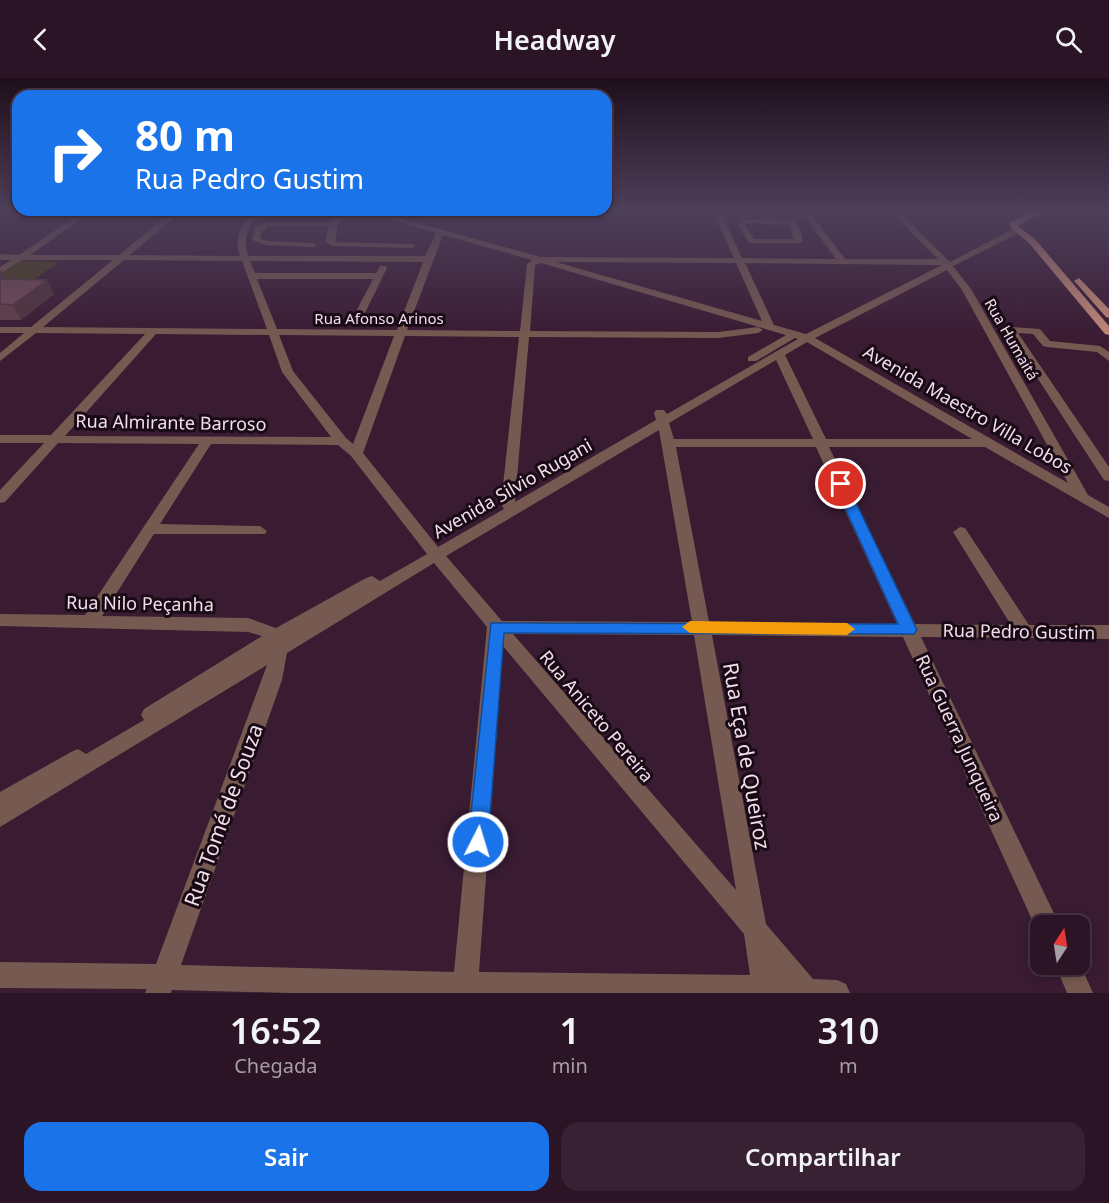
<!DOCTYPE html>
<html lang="pt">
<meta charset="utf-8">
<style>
:root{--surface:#2b1426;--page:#372132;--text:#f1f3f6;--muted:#a69ea7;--line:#473343;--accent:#1a73e8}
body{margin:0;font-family:"Noto Sans",sans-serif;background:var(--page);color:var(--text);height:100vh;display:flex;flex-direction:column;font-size:22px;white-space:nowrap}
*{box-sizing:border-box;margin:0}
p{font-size:20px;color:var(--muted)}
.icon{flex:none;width:33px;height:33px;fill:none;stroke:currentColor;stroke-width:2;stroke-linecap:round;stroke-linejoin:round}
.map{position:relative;height:915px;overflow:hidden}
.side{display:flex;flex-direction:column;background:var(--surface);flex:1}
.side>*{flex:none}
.guide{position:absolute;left:12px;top:12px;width:600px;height:126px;border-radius:18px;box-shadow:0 3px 9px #0003,0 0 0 2px var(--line);background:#1a73e8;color:#fff;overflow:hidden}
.needle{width:39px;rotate:12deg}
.tools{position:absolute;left:1030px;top:837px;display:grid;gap:12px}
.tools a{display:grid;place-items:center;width:60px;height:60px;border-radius:12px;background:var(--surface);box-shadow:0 3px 9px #0003,0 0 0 2px var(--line);font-size:30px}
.pin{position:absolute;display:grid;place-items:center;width:51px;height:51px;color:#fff;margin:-26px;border:3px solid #fff;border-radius:50%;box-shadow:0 2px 6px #0007}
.me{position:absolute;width:66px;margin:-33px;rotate:5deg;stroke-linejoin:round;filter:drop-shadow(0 0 4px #0008)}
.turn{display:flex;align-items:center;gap:21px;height:126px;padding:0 24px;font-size:27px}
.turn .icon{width:78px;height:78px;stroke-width:2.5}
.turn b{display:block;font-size:42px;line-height:51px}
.eta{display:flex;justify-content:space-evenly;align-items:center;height:102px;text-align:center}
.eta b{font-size:36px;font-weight:600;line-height:42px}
.button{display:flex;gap:12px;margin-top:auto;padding:12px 24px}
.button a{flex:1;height:69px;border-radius:18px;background:var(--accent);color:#fff;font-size:24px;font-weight:600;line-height:69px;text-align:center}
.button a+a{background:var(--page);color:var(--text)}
header{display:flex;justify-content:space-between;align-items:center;height:78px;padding:0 24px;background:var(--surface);font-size:27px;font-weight:600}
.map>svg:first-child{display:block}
.green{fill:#48401a}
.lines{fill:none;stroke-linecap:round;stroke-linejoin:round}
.minor{fill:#765950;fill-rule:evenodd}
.major{fill:#c38977;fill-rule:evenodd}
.wall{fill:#613f4b}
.shaded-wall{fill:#4f333d}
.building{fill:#714957;stroke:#4f333d;stroke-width:1.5}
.route{fill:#1a73e8;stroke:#114b97;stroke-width:1.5}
.slow{fill:#f59e0b}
.labels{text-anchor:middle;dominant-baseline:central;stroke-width:6;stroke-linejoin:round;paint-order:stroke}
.far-street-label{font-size:15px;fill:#f2ddeb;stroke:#190b15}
.street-label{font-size:18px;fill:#f2ddeb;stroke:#190b15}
.near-street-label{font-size:21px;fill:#f2ddeb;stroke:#190b15}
</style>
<header><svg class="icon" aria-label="back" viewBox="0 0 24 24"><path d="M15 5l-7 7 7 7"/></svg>Headway<svg class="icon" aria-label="search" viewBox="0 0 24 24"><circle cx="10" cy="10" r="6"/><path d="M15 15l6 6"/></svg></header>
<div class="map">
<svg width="1109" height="915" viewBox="0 0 1109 915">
<rect width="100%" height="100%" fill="#391b32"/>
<path class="green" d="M20 183 59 184 29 205H0V197Z"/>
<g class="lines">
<g class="minor">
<path d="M85 132H94L30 177H119L174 132H183L130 177 240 178C233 159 242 148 251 132H259C250 148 242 160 248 178H425L436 155 358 132H370L541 179 734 180 712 132H720L742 180 836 181 800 132H808L845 181H938L889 132H897L950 184 1015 150H1021V154L953 188 971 211 1088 417 1109 429V440L985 369H829L915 546 1011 547 953 454 960 449 965 450 1029 547H1109V561L921 559 1060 848H1041L1039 857 903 559 712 557 766 846 813 901 837 902 846 906 850 915H290L172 912 171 915H145L147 911 0 910V884L156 886 267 587 0 749V714L71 674 78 671 86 676 144 642 141 637 144 631 262 558 248 554 0 548V536L85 537 199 366 58 365 5 424 0 425V412L44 365H0V357H51L145 256 36 255 0 283V275L24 255H0V249H31L113 182H22L0 196V189L11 182H0V176L19 177ZM443 157 532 182 527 186 520 253 407 252ZM124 182 242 183 267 251 43 249ZM250 183 423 184 397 252 277 251 257 201H373L352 241 357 244 362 241 387 190 386 188H380L376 195H255ZM556 184 736 185 762 243ZM541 185 786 257 748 279V283H756L795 260 798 261 667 336 664 332H656L654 335 656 342 515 424 529 259 718 260 758 255 763 252 758 249 718 254 530 253 535 187ZM745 185 938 187H942L806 256 774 247ZM947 192 962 212 1068 405 815 260ZM156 256 269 257 282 294 331 359 65 358ZM279 257 394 258 353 366 346 360 293 293ZM405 258 519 259 501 426 504 431 438 469 363 375ZM807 264 972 361H826L785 277ZM776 282 813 361H674L669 345ZM659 352 692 544 502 543 446 478ZM211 366 338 367 351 378 427 476 380 503 372 498 366 500 276 550 248 540 102 538 154 456H265L267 453 260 448 160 446ZM676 369H816L897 546 709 544ZM434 485 487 549 454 894 181 887 282 602 287 575ZM513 556 694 557 736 812ZM503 568 744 856 750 897 479 894Z"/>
<path d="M337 132H349L374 140 370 142Z"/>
<path d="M336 139 343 141 338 147 335 164 412 166 416 168 412 170 334 168 325 164 329 148H268L260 157V161L267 163 315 165V169H312L266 167 252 162 255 150 264 144H332Z"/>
<path d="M748 141 794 143 801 153 803 163 799 165H749L737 146ZM749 145 789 147 794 161H754L745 147Z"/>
<path d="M1011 249 1040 251 1050 263 1100 268 1109 274V283L1097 274 1047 269 1043 268 1033 256 1018 255 1109 389V403L1104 402 1006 252Z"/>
<path d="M1055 886H1080L1093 915H1067Z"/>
</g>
<g class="major">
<path d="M1037 132H1046L1018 148 1035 161 1109 248V257L1105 256 1029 165 1010 149V144Z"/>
<path d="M1079 200 1109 231V240L1106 239 1076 205 1074 203Z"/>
</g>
</g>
<path class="wall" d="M0 192 6 201 54 216 21 242H0Z"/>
<g class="shaded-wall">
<path d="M1 192 9 206 0 213V193Z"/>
<path d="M47 202 54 216 21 242 13 227Z"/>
</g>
<path class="building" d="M0 201 47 202 13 227 0 226Z"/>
<linearGradient id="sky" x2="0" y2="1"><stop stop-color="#1f0f1c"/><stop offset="0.51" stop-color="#4e3f5a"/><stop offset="1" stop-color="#4e3f5a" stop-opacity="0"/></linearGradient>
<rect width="1109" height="260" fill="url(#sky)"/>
<path class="route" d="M841 402 847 406 917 552 914 556 504 555 488 764 485 771 478 774 471 771 468 764 491 545 898 546 834 406Z"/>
<path class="slow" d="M690 543 847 545 855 551 847 557 690 555 682 549Z"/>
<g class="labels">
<g class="far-street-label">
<text x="379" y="240">Rua Afonso Arinos</text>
<text transform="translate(1012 261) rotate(60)">Rua Humaitá</text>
</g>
<g class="street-label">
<text transform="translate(968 331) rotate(30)">Avenida Maestro Villa Lobos</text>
<text transform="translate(171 344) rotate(1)">Rua Almirante Barroso</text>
<text transform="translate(512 410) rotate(-30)">Avenida Silvio Rugani</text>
<text transform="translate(140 525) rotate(1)">Rua Nilo Peçanha</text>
<text transform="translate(1019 553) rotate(1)">Rua Pedro Gustim</text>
<text transform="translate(597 638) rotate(50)">Rua Aniceto Pereira</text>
<text transform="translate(960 660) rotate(65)">Rua Guerra Junqueira</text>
</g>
<g class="near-street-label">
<text transform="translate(747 678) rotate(80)">Rua Eça de Queiroz</text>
<text transform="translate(223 737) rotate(-70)">Rua Tomé de Souza</text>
</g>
</g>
</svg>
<div class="tools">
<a><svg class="needle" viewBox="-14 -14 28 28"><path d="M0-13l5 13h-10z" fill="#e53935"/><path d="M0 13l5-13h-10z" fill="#a69ea7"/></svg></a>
</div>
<div class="pin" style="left:841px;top:406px;background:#d93025"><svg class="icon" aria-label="arrive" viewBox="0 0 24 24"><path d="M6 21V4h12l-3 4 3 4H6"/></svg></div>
<svg class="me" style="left:478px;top:764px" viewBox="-20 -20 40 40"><circle r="17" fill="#1a73e8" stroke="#fff" stroke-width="3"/><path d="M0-11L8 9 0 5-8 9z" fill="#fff"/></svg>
<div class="guide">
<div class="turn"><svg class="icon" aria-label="right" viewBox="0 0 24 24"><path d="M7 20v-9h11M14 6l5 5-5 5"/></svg><div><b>80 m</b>Rua Pedro Gustim</div></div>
</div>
</div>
<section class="side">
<div class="eta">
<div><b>16:52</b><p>Chegada</p></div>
<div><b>1</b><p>min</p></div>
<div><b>310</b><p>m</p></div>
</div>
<div class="button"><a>Sair</a><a>Compartilhar</a></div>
</section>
